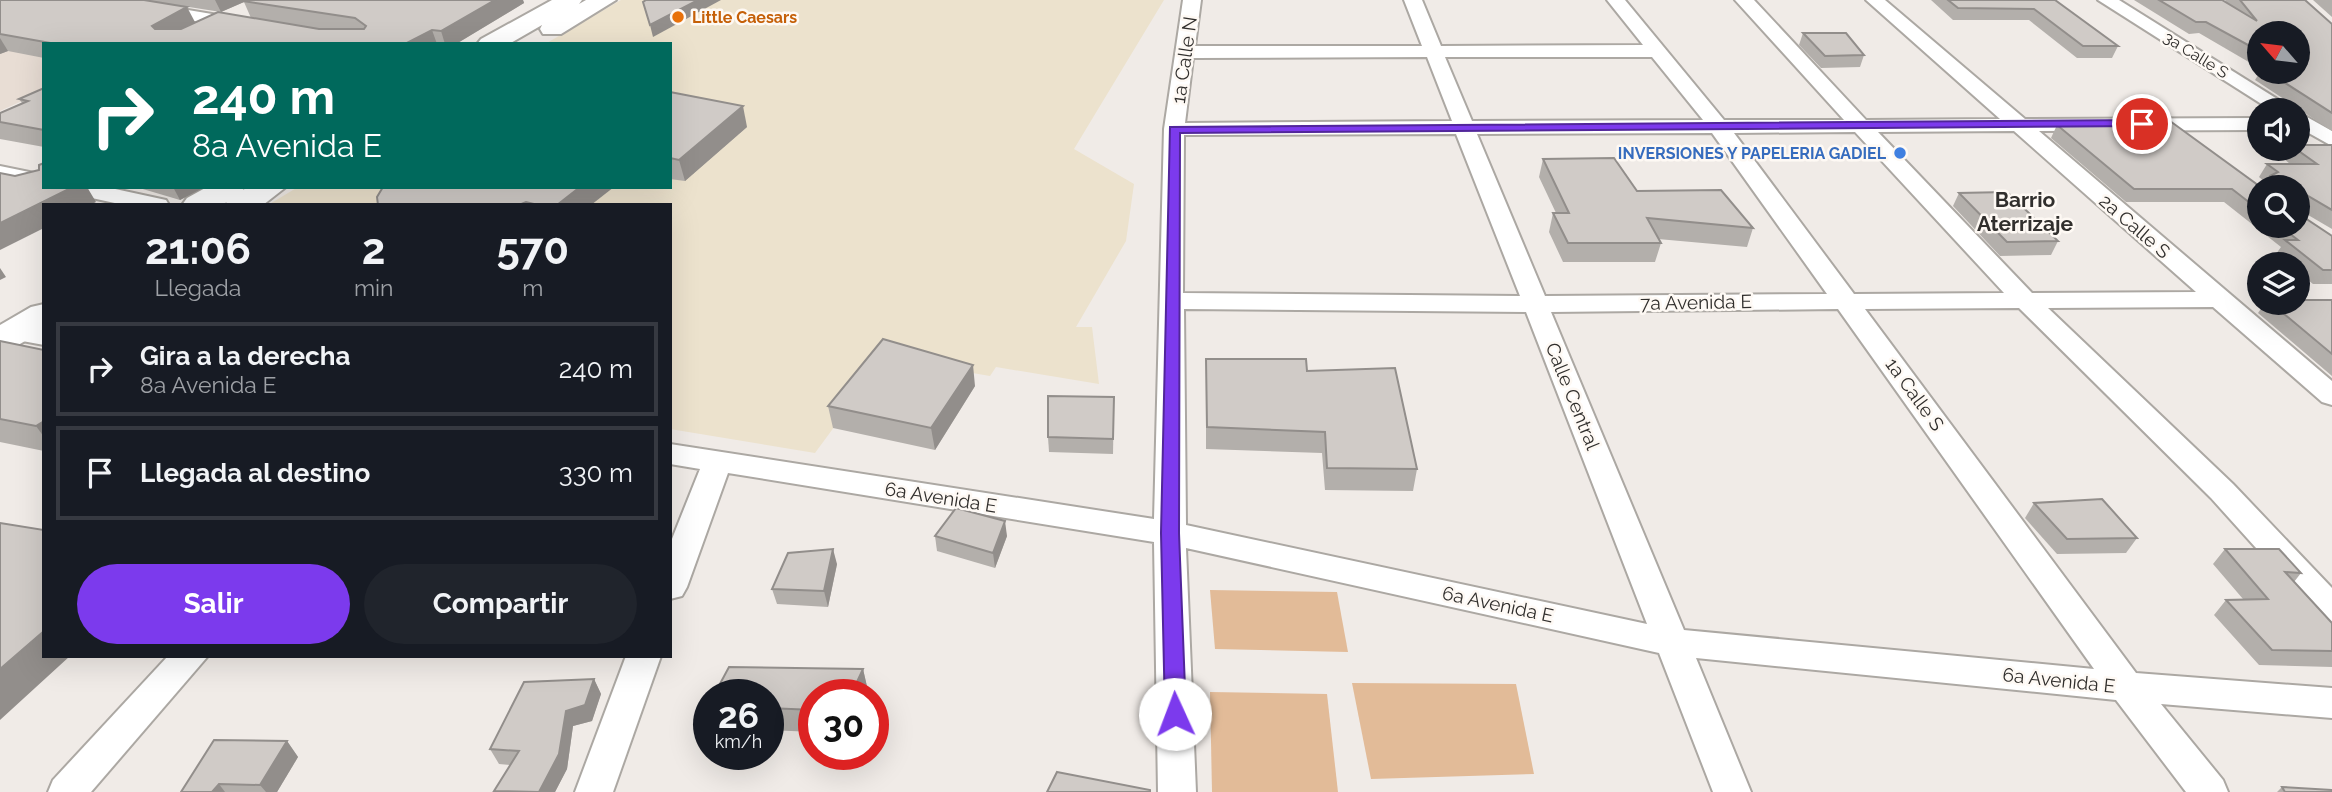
<!DOCTYPE html>
<html lang="es">
<style>
:root{--surface:#171b24;--page:#20242c;--text:#f1f3f6;--muted:#9ea1a6;--line:#363941;--accent:#7c3aed}
body{margin:0;font-family:Raleway,sans-serif;background:var(--page);color:var(--text);height:100vh;display:flex;flex-direction:column;font-size:26px;white-space:nowrap}
*{box-sizing:border-box;margin:0}
p{font-size:23px;color:var(--muted)}
.icon{flex:none;width:38px;height:38px;fill:none;stroke:currentColor;stroke-width:2;stroke-linecap:round;stroke-linejoin:round}
.map{position:relative;flex:1;overflow:hidden}
.side{position:absolute;left:42px;top:203px;width:630px;height:455px;display:flex;flex-direction:column;background:var(--surface);border-radius:0px;box-shadow:0 7px 28px #0002}
.side>*{flex:none}
.top-card{position:absolute;left:42px;top:42px;width:630px;height:147px;border-radius:0px;box-shadow:0 7px 28px #0002;background:#00695c;color:#fff;overflow:hidden}
.needle{width:46px;rotate:298deg}
.buttons{position:absolute;left:2247px;top:21px;display:grid;gap:14px}
.buttons a{display:grid;place-items:center;width:63px;height:63px;border-radius:50%;background:var(--surface);box-shadow:0 7px 28px #0002;font-size:35px}
.speed{position:absolute;left:693px;top:679px;display:flex;gap:14px;font-size:35px;font-weight:700;text-align:center}
.speed>*{display:grid;place-content:center;width:91px;height:91px;border-radius:50%;background:var(--surface);box-shadow:0 7px 28px #0002;line-height:1}
.speed small{font-size:18px;font-weight:400}
.speed .limit{border:10px solid #d22;background:#fff;color:#111}
.pin{position:absolute;display:grid;place-items:center;width:60px;height:60px;color:#fff;margin:-30px;border:4px solid #fff;border-radius:50%;box-shadow:0 2px 7px #0007}
.me{position:absolute;width:77px;margin:-38px;rotate:358deg;stroke-linejoin:round;filter:drop-shadow(0 0 5px #0008)}
.turn{display:flex;align-items:center;gap:24px;height:147px;padding:0 35px;font-size:32px}
.turn .icon{width:91px;height:91px;stroke-width:2.5}
.turn b{display:block;font-size:49px;line-height:60px}
.eta{display:flex;justify-content:space-evenly;align-items:center;height:119px;text-align:center}
.eta b{font-size:42px;font-weight:700;line-height:49px}
.cta{display:flex;gap:14px;margin-top:auto;padding:14px 35px}
.cta a{flex:1;height:80px;border-radius:42px;background:var(--accent);color:#fff;font-size:28px;font-weight:700;line-height:80px;text-align:center}
.cta a+a{background:var(--page);color:var(--text)}
ul{padding:0;list-style:none}
li{display:flex;align-items:center;gap:21px;height:94px;margin:0 14px 10px;padding:0 21px;border:4px solid var(--line);border-radius:0px}
li div{flex:1}
li b{display:block;font-size:26px}
li em{font-style:normal}
.map>svg:first-child{display:block}
.commercial{fill:#ece2cd}
.built{fill:#e8ddd4}
.green{fill:#e2bb98}
.lines{fill:none;stroke-linecap:round;stroke-linejoin:round}
.street-casing{stroke:#aca8a3;stroke-width:4}
.highway-casing{stroke:#aca8a3;stroke-width:4}
.street{fill:#fff;fill-rule:evenodd}
.highway{fill:#fff;fill-rule:evenodd}
.wall{fill:#b3afab;fill-rule:evenodd}
.shaded-wall{fill:#928e8b}
.building{fill:#d0cbc7;stroke:#928e8b;stroke-width:2}
.route{fill:#7c3aed;stroke:#51269a;stroke-width:2}
.food-dot{fill:#e8710a;stroke:#fef9f4;stroke-width:2.5}
.shop-dot{fill:#3f7fe0;stroke:#fef9f4;stroke-width:2.5}
.labels{text-anchor:middle;dominant-baseline:central;stroke-width:5;stroke-linejoin:round;paint-order:stroke}
.far-food-label{font-size:16px;font-weight:bold;fill:#c56008;stroke:#fef9f4;text-anchor:start}
.far-street-label{font-size:16px;fill:#312f2d;stroke:#fef9f4}
.far-shop-label{font-size:16px;font-weight:bold;fill:#366cbe;stroke:#fef9f4;text-anchor:end}
.street-label{font-size:19px;fill:#312f2d;stroke:#fef9f4}
.neighbourhood-label{font-size:21px;font-weight:bold;fill:#312f2d;stroke:#fef9f4}
</style>
<div class="map">
<svg width="2332" height="792" viewBox="0 0 2332 792">
<rect width="100%" height="100%" fill="#f0ebe7"/>
<path class="commercial" d="M621 0H1164L1074 149 1134 184 1126 241 1076 327H1092L1099 384 996 367 990 376 885 358 815 453 670 429V205H268L298 187H670V44H545Z"/>
<path class="built" d="M0 0 44 44V91L0 111Z"/>
<g class="green">
<path d="M1210 590 1337 592 1348 652 1215 649Z"/>
<path d="M1352 683 1516 684 1534 774 1371 779Z"/>
<path d="M1210 692 1327 694 1338 792H1212Z"/>
</g>
<g class="lines">
<g class="street-casing">
<g id="street">
<path d="M87 0H128L242 19 251 24 242 29 96 5Z"/>
<path d="M1183 0H1201L1195 46H1422L1404 0H1422L1441 46 1643 45 1607 0H1625L1724 120H1844L1735 0H1754L1866 120 2000 119 1866 0H1885L2025 119 2259 118V130L2039 131 2332 381V405L2322 402 2213 307 2048 308 2233 484 2332 588V623L2320 619 2211 498 2019 308 1865 309 2136 673 2332 688V718L2161 704 2223 780 2228 792H2186L2116 700 1696 658 1751 792H1713L1659 653 1186 548 1196 792H1158L1154 542 728 473 687 587 682 596 670 599V544L700 469 670 464V444L1154 519 1164 129ZM1427 57 1452 121 1185 123 1193 58ZM1445 57H1652L1703 120 1472 121ZM2014 131 2196 292 2032 293 1878 132ZM1855 132 2004 293 1854 294 1734 133ZM1712 133 1827 294 1545 296 1477 134ZM1456 134 1520 296 1183 293 1184 135ZM1184 309 1526 312 1647 624 1186 525ZM1838 309 2094 669 1684 630 1551 312Z"/>
<path d="M2098 0H2119L2295 110H2271Z"/>
<path d="M2298 112 2332 131V146L2298 127Z"/>
<path d="M0 166 44 175V187H50L44 189 0 180Z"/>
<path d="M61 187H106L166 200 169 205H124L64 192Z"/>
<path d="M15 324 44 329V345L6 338 2 332 6 326Z"/>
<path d="M168 656H208L91 792H48L53 780Z"/>
<path d="M626 656H661L613 792H575Z"/>
</g>
</g>
<g class="highway-casing">
<g id="highway">
<path d="M552 0H582L579 4 586 0H616L561 34H543L540 29 542 25 509 44H477L481 39Z"/>
<path d="M207 187H245L243 190 248 187H286L263 205H224L227 202 221 205H182L187 198Z"/>
<path d="M44 304V330L13 348 0 351V325L31 307Z"/>
</g>
</g>
<use href="#street" class="street"/>
<use href="#highway" class="highway"/>
</g>
<g class="wall">
<path d="M0 0 195 23 251 18 244 2 221 12 144 0H523L524 3 456 44H44V58L8 51 0 54Z"/>
<path d="M1931 0H2055L2118 46 2112 58H2077L2029 20H1953Z"/>
<path d="M2134 0H2222L2227 3 2225 0H2305L2332 24V131L2255 80 2260 72H2298L2259 33V68L2199 33 2189 34Z"/>
<path d="M2313 0H2332V17Z"/>
<path d="M1803 33 1864 55 1860 67 1821 68 1799 45Z"/>
<path d="M44 88V147L0 139V113L22 103 19 99Z"/>
<path d="M670 89 673 93 747 127 685 181 670 179Z"/>
<path d="M2057 125 2264 186 2266 183 2259 177 2267 164H2290L2283 158 2289 149 2332 145V229L2303 212 2301 215 2332 236V284H2313L2298 272V264H2288L2276 254 2281 247 2224 202H2126L2051 138ZM2259 187 2298 226H2259Z"/>
<path d="M1543 159 1637 191 1753 228 1747 247 1658 239 1661 243 1655 262H1563L1549 232 1553 213H1556L1539 177Z"/>
<path d="M136 187H205L180 200Z"/>
<path d="M1959 193 2058 241 2051 255 2000 256 1953 206Z"/>
<path d="M2332 300V376L2258 313 2265 303H2298Z"/>
<path d="M0 341 44 350V451L0 442Z"/>
<path d="M1206 359 1307 371 1417 469 1413 491 1325 490 1322 453 1206 449Z"/>
<path d="M975 386 935 450 833 428 828 406Z"/>
<path d="M1114 397 1113 454 1049 452 1048 437Z"/>
<path d="M2034 503 2137 538 2126 553 2057 554 2025 518Z"/>
<path d="M935 536H1007L995 568 937 551Z"/>
<path d="M2225 549 2301 573 2294 582 2332 623V667L2259 665 2214 615 2226 600 2243 599 2213 564Z"/>
<path d="M837 564 828 607 777 604 772 589Z"/>
<path d="M863 669 868 691 814 695V732L768 730V695Z"/>
<path d="M594 679 601 694 592 721 573 726 567 769 555 792H494V791L510 765 499 764 490 749Z"/>
<path d="M287 741 298 757 277 792H181Z"/>
<path d="M2282 787 2332 792H2277Z"/>
</g>
<g class="shaded-wall">
<path d="M215 0H249L243 1 244 2 221 12Z"/>
<path d="M495 0H523L524 3 456 44H445L441 31Z"/>
<path d="M698 0H721L653 37 650 25Z"/>
<path d="M187 7 196 24 161 43 152 26Z"/>
<path d="M432 30 437 44H405Z"/>
<path d="M0 38 8 51 0 54Z"/>
<path d="M743 106 747 127 685 181 679 160Z"/>
<path d="M73 187H87L96 202 90 205H44V228L0 250V223Z"/>
<path d="M173 187H205L180 200Z"/>
<path d="M580 187H614L591 205H557Z"/>
<path d="M0 268 6 277 0 280Z"/>
<path d="M973 365 975 386 935 450 931 428Z"/>
<path d="M44 421V437L36 426Z"/>
<path d="M1005 521 1007 536 995 568 993 553Z"/>
<path d="M833 549 837 564 828 607 824 591Z"/>
<path d="M44 631V656H70L0 720V669Z"/>
<path d="M863 669 868 691 866 695H851Z"/>
<path d="M594 679 601 694 592 721 573 726 567 769 555 792H539L566 711Z"/>
<path d="M287 741 298 757 277 792H266L260 785Z"/>
<path d="M219 784 225 792H212Z"/>
</g>
<g class="building">
<path d="M0 0H144L187 7 152 26 155 29H181L218 12 319 29H364L366 26 355 18 243 1 244 0H495L441 31 432 30 405 44H56L0 34Z"/>
<path d="M646 0H698L650 25 643 2Z"/>
<path d="M1948 0H2055L2118 46H2083L2034 9 1958 8Z"/>
<path d="M2159 0H2222L2257 21 2240 0H2305L2332 24V113L2268 72H2298V33H2259V51L2206 22H2196Z"/>
<path d="M1803 33H1846L1864 55 1825 56Z"/>
<path d="M44 88V130L0 122V113L28 101 19 99Z"/>
<path d="M670 92 743 106 679 160 670 158Z"/>
<path d="M2170 121 2258 185 2267 187 2270 176 2278 172 2267 164H2317L2296 149H2298V145H2332V210L2308 196 2304 198V210L2299 211V214L2332 236V270H2323L2285 240H2298L2280 226H2298V187H2259V210L2232 189H2134L2057 125Z"/>
<path d="M1614 158 1637 191 1721 190 1753 228 1647 218 1661 243H1568L1553 213H1569L1543 159Z"/>
<path d="M44 163V187H73L0 223V173L15 176 39 170V165Z"/>
<path d="M383 187H580L557 205H538L526 202 519 205H378L377 197Z"/>
<path d="M2007 192 2058 241 2007 242 1959 193Z"/>
<path d="M2298 300H2332V354L2271 303H2298Z"/>
<path d="M883 339 973 365 931 428 828 406Z"/>
<path d="M0 341 44 350V421L36 426 0 419Z"/>
<path d="M1206 359H1306L1307 371 1395 368 1417 469 1327 468 1325 432 1207 427Z"/>
<path d="M1048 396 1114 397 1113 439 1048 437Z"/>
<path d="M2102 499 2137 538 2067 539 2034 503Z"/>
<path d="M956 508 1005 521 993 553 935 536Z"/>
<path d="M0 523 44 530V631L0 669Z"/>
<path d="M833 549 824 591 772 589 788 553Z"/>
<path d="M2225 549H2279L2301 573 2285 572 2332 623V651L2272 650 2226 600 2268 599Z"/>
<path d="M729 667 863 669 851 695H814V710L768 708V695H714Z"/>
<path d="M594 679 585 705 566 711 559 754 539 792 494 791 519 751 490 749 524 682Z"/>
<path d="M214 740 287 741 260 785 219 784 212 792H181Z"/>
<path d="M1057 772 1150 790V792H1047Z"/>
<path d="M2282 787 2332 790V792H2285Z"/>
</g>
<path class="route" d="M2142 120 2146 121V126L1180 133 1179 533 1186 714 1183 720 1175 723 1168 720 1165 714 1161 533 1170 127Z"/>
<circle class="food-dot" cx="678" cy="17" r="7"/>
<circle class="shop-dot" cx="1900" cy="153" r="7"/>
<g class="labels">
<g class="far-food-label">
<text x="692" y="17">Little Caesars</text>
</g>
<g class="far-street-label">
<text transform="translate(2196 55) rotate(32)">3a Calle S</text>
</g>
<g class="far-shop-label">
<text x="1886" y="153">INVERSIONES Y PAPELERIA GADIEL</text>
</g>
<g class="street-label">
<text transform="translate(1184 60) rotate(-82)">1a Calle N</text>
<text transform="translate(2135 226) rotate(41)">2a Calle S</text>
<text transform="translate(1696 302) rotate(-1)">7a Avenida E</text>
<text transform="translate(1915 394) rotate(54)">1a Calle S</text>
<text transform="translate(1573 396) rotate(68)">Calle Central</text>
<text transform="translate(941 497) rotate(9)">6a Avenida E</text>
<text transform="translate(1498 604) rotate(12)">6a Avenida E</text>
<text transform="translate(2059 680) rotate(6)">6a Avenida E</text>
</g>
<g class="neighbourhood-label">
<text x="2025" y="199">Barrio<tspan x="2025" dy="24">Aterrizaje</tspan></text>
</g>
</g>
</svg>
<div class="buttons">
<a><svg class="needle" viewBox="-14 -14 28 28"><path d="M0-13l5 13h-10z" fill="#e53935"/><path d="M0 13l5-13h-10z" fill="#9ea1a6"/></svg></a>
<a><svg class="icon" aria-label="sound" viewBox="0 0 24 24"><path d="M4 9h4l5-4v14l-5-4H4zM17 9q2 3 0 6"/></svg></a>
<a><svg class="icon" aria-label="search" viewBox="0 0 24 24"><circle cx="10" cy="10" r="6"/><path d="M15 15l6 6"/></svg></a>
<a><svg class="icon" aria-label="layers" viewBox="0 0 24 24"><path d="M12 4l9 5-9 5-9-5zM3 14l9 5 9-5"/></svg></a>
</div>
<div class="speed"><div>26<small>km/h</small></div><div class="limit">30</div></div>
<div class="pin" style="left:2142px;top:124px;background:#d93025"><svg class="icon" aria-label="arrive" viewBox="0 0 24 24"><path d="M6 21V4h12l-3 4 3 4H6"/></svg></div>
<svg class="me" style="left:1175px;top:714px" viewBox="-20 -20 40 40"><circle r="19" fill="#fff"/><path d="M0-13L10 11 0 6-10 11z" fill="#7c3aed"/></svg>
<div class="top-card">
<div class="turn"><svg class="icon" aria-label="right" viewBox="0 0 24 24"><path d="M7 20v-9h11M14 6l5 5-5 5"/></svg><div><b>240 m</b>8a Avenida E</div></div>
</div>
<section class="side">
<div class="eta">
<div><b>21:06</b><p>Llegada</p></div>
<div><b>2</b><p>min</p></div>
<div><b>570</b><p>m</p></div>
</div>
<ul>
<li><svg class="icon" aria-label="right" viewBox="0 0 24 24"><path d="M7 20v-9h11M14 6l5 5-5 5"/></svg><div><b>Gira a la derecha</b><p>8a Avenida E</p></div><em>240 m</em></li>
<li><svg class="icon" aria-label="arrive" viewBox="0 0 24 24"><path d="M6 21V4h12l-3 4 3 4H6"/></svg><div><b>Llegada al destino</b></div><em>330 m</em></li>
</ul>
<div class="cta"><a>Salir</a><a>Compartir</a></div>
</section>
</div>
